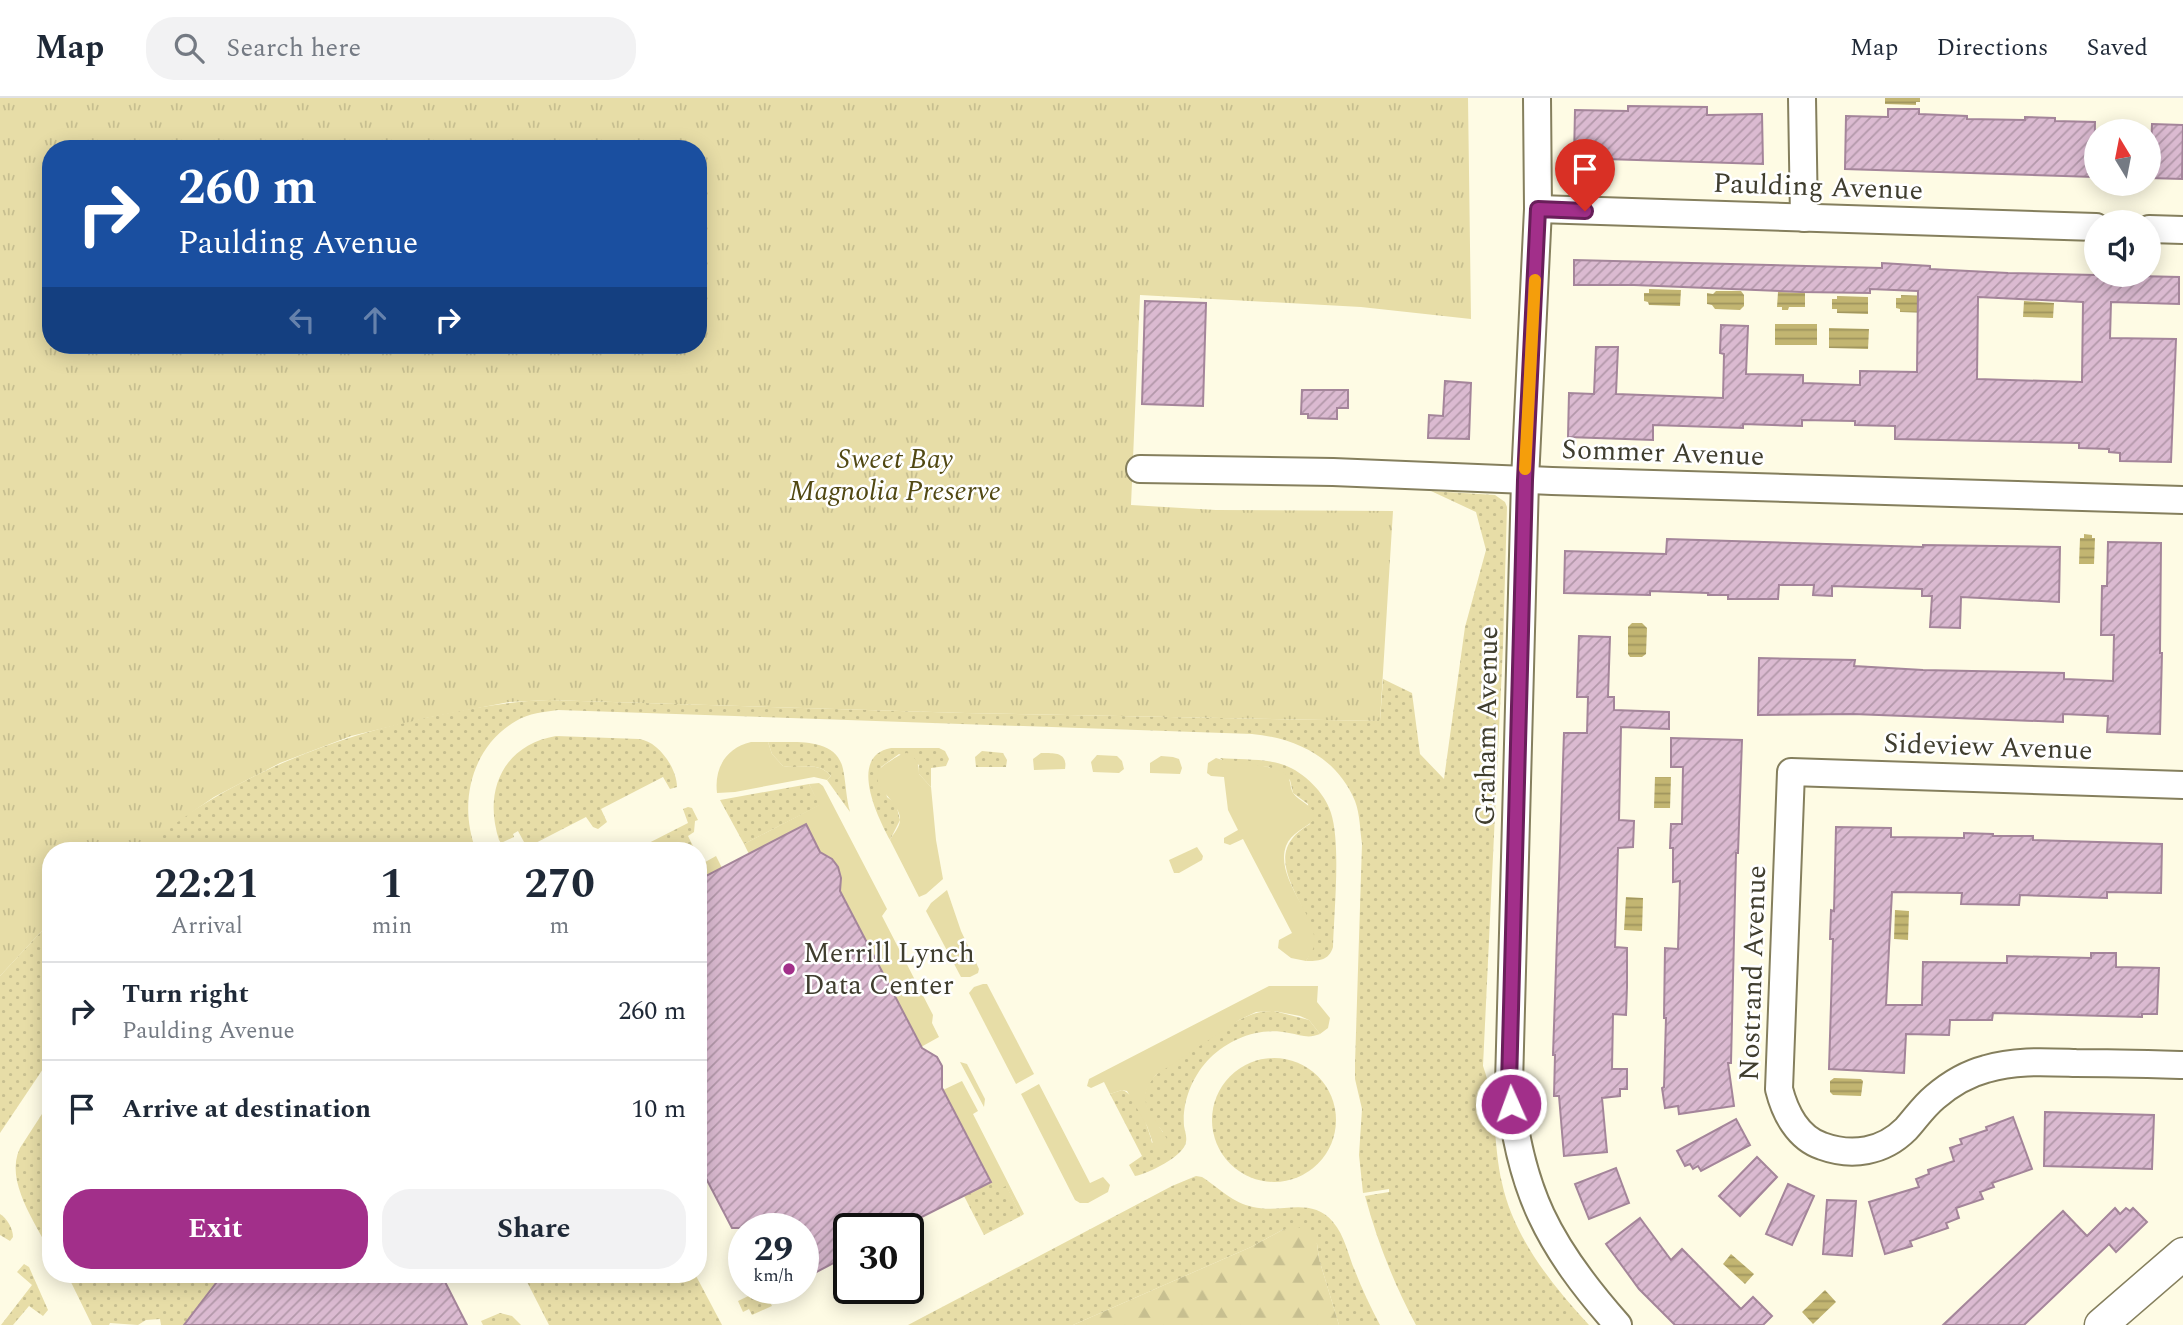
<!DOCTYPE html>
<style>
:root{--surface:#fff;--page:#f2f2f3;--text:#1f2937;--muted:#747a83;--line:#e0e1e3;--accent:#a22f8a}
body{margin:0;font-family:Spectral,serif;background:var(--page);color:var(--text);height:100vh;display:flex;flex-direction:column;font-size:26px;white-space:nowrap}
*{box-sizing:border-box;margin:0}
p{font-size:23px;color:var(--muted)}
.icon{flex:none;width:38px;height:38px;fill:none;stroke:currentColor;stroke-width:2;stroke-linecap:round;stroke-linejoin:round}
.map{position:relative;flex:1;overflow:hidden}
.details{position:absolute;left:42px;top:744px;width:665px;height:441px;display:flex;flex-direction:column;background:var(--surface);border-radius:28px;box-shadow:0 4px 18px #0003}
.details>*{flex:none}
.top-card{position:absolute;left:42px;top:42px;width:665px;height:214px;border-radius:28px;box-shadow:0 4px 18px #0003;background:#1a4fa0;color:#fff;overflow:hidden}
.needle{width:46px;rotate:350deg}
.tools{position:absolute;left:2084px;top:21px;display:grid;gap:14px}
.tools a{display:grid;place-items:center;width:77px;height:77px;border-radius:50%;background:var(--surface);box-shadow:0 4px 18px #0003;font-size:35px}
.speed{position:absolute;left:728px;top:1115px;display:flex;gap:14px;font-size:35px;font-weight:700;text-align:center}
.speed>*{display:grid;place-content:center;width:91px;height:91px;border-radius:50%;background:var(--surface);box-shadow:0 4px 18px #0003;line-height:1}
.speed small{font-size:18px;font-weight:400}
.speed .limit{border:4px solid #111;border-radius:10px;background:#fff;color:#111}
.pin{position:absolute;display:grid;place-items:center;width:60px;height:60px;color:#fff;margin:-72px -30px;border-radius:50% 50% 50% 0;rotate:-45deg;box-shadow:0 0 7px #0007}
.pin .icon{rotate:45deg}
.me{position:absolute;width:77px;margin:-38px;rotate:358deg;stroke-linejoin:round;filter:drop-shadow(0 0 5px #0008)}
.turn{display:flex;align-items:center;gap:24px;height:147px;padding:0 21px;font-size:32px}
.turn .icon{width:91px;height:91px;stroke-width:2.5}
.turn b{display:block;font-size:49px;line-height:60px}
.lanes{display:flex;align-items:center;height:66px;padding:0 21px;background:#0003;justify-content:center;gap:35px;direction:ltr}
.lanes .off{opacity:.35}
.eta{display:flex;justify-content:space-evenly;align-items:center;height:119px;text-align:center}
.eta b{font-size:42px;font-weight:700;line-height:49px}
.button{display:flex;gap:14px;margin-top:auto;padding:14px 21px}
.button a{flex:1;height:80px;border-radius:28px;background:var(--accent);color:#fff;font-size:28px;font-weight:700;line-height:80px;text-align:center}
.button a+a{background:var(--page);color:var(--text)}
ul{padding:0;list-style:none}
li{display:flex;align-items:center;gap:21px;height:98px;padding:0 21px;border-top:2px solid var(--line)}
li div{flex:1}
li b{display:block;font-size:26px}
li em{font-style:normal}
header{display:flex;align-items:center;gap:42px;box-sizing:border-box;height:98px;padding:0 35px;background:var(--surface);border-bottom:2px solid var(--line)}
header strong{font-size:33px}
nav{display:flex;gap:38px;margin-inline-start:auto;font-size:24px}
.search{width:490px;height:63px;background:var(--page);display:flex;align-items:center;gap:18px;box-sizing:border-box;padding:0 24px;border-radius:28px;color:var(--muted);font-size:26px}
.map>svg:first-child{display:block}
.grass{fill:url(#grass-dots)}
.forest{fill:url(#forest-firs)}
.park{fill:url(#park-tufts);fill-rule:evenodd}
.garden{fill:#e7dda7}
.water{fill:url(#water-rules)}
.building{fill:url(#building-hatch);stroke:#a4859a;stroke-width:2;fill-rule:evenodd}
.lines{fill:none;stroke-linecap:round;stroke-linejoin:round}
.minor-casing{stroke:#857f5d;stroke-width:30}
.major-casing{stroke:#857f5d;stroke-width:35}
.minor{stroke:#fff;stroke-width:26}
.major{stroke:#fff;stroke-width:32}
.route-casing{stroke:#691f5a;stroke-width:18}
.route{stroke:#a22f8a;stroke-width:12}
.slow{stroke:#f59e0b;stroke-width:12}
.poi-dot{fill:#a22f8a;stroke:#fff;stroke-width:2.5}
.labels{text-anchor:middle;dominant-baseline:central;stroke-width:5;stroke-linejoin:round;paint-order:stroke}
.street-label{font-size:28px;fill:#3f3d2e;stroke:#fff}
.park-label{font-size:28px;font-style:italic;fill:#514812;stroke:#fff}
.poi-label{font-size:28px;fill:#3f3d2e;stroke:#fff;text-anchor:start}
</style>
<header>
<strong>Map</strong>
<div class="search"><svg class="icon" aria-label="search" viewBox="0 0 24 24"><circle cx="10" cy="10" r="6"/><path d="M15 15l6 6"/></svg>Search here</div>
<nav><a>Map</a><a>Directions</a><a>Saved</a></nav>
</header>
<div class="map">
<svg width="2183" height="1227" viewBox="0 0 2183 1227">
<defs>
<pattern id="grass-dots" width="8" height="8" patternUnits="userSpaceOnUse" patternTransform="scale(1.75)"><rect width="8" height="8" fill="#e7dda7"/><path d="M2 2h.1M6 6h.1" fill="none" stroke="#c7bf90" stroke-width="1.8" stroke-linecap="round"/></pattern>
<pattern id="forest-firs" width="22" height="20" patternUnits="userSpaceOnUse" patternTransform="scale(1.75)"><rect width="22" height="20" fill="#e7dda7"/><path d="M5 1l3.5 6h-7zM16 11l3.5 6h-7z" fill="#c7bf90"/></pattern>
<pattern id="park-tufts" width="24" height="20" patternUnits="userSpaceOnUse" patternTransform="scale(1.75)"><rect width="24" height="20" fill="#e7dda7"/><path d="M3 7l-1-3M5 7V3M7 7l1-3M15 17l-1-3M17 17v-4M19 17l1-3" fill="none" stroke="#c7bf90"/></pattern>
<pattern id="water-rules" width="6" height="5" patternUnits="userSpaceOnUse" patternTransform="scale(1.75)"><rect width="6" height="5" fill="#c2b571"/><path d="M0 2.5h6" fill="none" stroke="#9f945d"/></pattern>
<pattern id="building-hatch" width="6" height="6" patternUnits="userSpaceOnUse" patternTransform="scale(1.75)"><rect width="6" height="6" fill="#dbbad1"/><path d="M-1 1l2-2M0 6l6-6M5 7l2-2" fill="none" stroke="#b398aa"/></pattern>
</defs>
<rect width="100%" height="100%" fill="#fefbe4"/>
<g class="grass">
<path d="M1431 393 1495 397 1505 404 1507 409 1503 548 1483 968C1497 1006 1493 1046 1502 1085 1514 1140 1552 1187 1589 1227H1416C1394 1186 1377 1143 1365 1098L1389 1094V1091L1363 1095 1359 1057 1362 1011 1355 981V966L1362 746C1360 732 1360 716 1355 703 1337 659 1295 640 1252 636L558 612C544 614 529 615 516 623 471 649 458 706 476 752H137C233 679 325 639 444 616 479 609 513 603 549 602L965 615 1380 623 1383 581 1412 595 1420 656 1444 681 1465 529 1486 452 1476 414Z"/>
<path d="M556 638 639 641C658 643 677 670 677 689L670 691 663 679 601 711 607 724 598 731 593 729 586 719 522 752H504L517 745 519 747 524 744 518 733 513 736 514 739 501 745 499 742C483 693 503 647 556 638Z"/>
<path d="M768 644C793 645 836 638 843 671 846 685 846 700 850 714L827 682 831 678C818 662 800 672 783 668L772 656Z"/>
<path d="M891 650H939L945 653 949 661 946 668 931 670V689L919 676V667L899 656 881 669 887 699 896 706 900 722 890 742C877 718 848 658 891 650Z"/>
<path d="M982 653 1003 655 1007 662 1006 669H976L975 659Z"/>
<path d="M1220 660C1240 662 1264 660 1284 667 1304 674 1325 695 1331 715 1341 746 1334 814 1333 849 1329 863 1318 863 1306 863 1334 818 1244 764 1310 726L1308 706 1293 695 1290 682 1269 669 1226 665Z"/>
<path d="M809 686 820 707 744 746 720 702Z"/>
<path d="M688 709 692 710 698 722 695 723 694 734 688 738 695 752H635L688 725 683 711Z"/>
<path d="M51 823V959L0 1035V878Z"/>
<path d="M1274 913 1309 922 1320 936C1308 941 1301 937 1289 935 1260 929 1231 940 1210 960 1193 977 1182 1003 1184 1028 1185 1034 1187 1038 1186 1044 1184 1058 1148 1076 1135 1078L1129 1067 1142 1058 1110 996 1122 992C1136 996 1149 1030 1152 1045L1163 1034C1154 1023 1143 1011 1145 996 1147 988 1150 982 1156 977 1177 957 1226 926 1253 916 1259 914 1267 913 1274 913Z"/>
<circle cx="1274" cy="1022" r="62"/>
<path d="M51 1002V1156C36 1125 4 1083 20 1050Z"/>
<path d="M1196 1078 1202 1079C1219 1090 1233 1105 1253 1109 1281 1116 1311 1098 1333 1124 1345 1138 1348 1157 1355 1173 1362 1191 1371 1210 1380 1227H1339L1319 1161 1317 1146 1284 1131 1251 1149 1073 1227H908L1172 1088Z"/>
<path d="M991 1084 995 1092 1006 1087 1021 1118 984 1137 964 1098Z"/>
<path d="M0 1116C7 1120 13 1131 13 1139L10 1143 0 1137Z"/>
<path d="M24 1166 29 1169 48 1212 43 1218 29 1208 13 1227H1L32 1187 17 1174Z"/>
<path d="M67 1176H223L184 1227H161L160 1221 146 1222 138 1227 110 1225 109 1227H92Z"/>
<path d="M523 1176H695L722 1227H549Z"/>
<path d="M763 1191 772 1208 752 1217 749 1211 743 1214 738 1203Z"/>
<path d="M500 1215 512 1218 521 1227H483L481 1223Z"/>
</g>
<path class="forest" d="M1298 1129 1308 1134 1317 1146 1319 1161 1339 1227H1073L1251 1149 1284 1131Z"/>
<path class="park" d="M0 0H1468L1471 221 1361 209 1140 197 1131 407 1216 412 1393 413 1380 623 965 615 549 602 509 604 426 620 351 638 280 665 214 699 137 752H51V823L0 878ZM51 51H698V247H51Z"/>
<g class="garden">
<path d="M751 644H768L772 656 783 668C800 672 818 662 831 678L827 682 814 679 735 694 717 695C714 670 726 650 751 644Z"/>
<path d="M907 655C917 661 919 665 919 676L931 689 936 742 943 781 926 796 919 799 890 742C893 736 900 729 900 722 902 702 858 683 887 665 894 661 899 656 907 655Z"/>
<path d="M1041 655C1054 655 1068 654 1065 671L1034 672 1033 661Z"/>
<path d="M1097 657 1117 658 1122 663 1124 671 1119 675 1093 674 1091 664Z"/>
<path d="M1161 658 1173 659 1179 661 1182 670 1180 676 1150 675V665Z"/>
<path d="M1216 660C1234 667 1279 665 1288 679 1291 684 1290 690 1293 695 1298 702 1308 705 1313 713L1314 722C1304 731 1291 735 1286 748 1274 781 1320 820 1314 848 1313 853 1309 858 1306 863L1291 860 1278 850 1279 842 1292 835 1243 741 1230 747 1224 745V740L1238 732 1228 712 1224 679 1211 678 1207 675 1208 665Z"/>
<path d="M819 685 823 688 887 811 882 818 933 917 932 925 939 939 921 949 840 793 841 780 838 769 832 761 820 754 806 727 749 756 744 746 819 707 809 686Z"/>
<path d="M1197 749 1203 758 1202 762 1179 775H1174L1169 762Z"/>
<path d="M716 758 722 770 698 782V768Z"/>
<path d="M947 792 961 833 979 871 978 875 970 879H961L926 813 931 805Z"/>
<path d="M983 886H987L1034 976 1016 986 969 895 974 889Z"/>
<path d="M1269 888H1318L1317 904 1330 920 1328 930 1320 936 1309 922 1300 918 1274 913 1256 914 1239 922 1156 977C1132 1005 1154 1016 1167 1041L1165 1052 1155 1051 1147 1028 1127 993 1122 992 1110 996 1104 984 1091 990 1087 988 1089 981Z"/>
<path d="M960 964 967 966 985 1001 984 1009Z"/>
<path d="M962 983 978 1013 973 1016 1024 1116 1021 1118 1006 1088 995 1093 943 992Z"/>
<path d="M1039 986 1090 1085 1103 1079 1110 1087 1108 1094 1088 1105H1080L1075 1102 1021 996Z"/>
</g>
<g class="water">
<path d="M1885 0H1920V4H1916V7L1885 6Z"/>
<path d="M1649 191 1681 192 1680 208 1649 207 1648 204 1644 203V195H1649Z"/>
<path d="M1716 193H1741L1744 197V208L1740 212 1715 211 1712 207 1707 206V195L1713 196Z"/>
<path d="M1778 194 1805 195V209H1789L1788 212H1782V209H1777Z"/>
<path d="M1901 197 1931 198 1930 215 1900 214V211L1896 210V200H1901Z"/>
<path d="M1837 198 1868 199V216L1837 215V211H1832V201H1837Z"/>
<path d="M2024 203 2054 205 2053 220 2023 219Z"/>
<rect x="1775" y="226" width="42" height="21"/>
<path d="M1829 230 1869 231 1868 251 1829 250Z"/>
<path d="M2084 436 2092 437V440H2095L2094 466H2079L2080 440H2084Z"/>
<path d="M1632 525H1642L1647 530 1646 556 1642 559H1630L1628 556V529Z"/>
<path d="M1655 679H1671L1670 710H1654Z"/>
<path d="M1626 799 1643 800 1642 833 1624 832Z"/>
<path d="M1895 812 1909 813 1908 842 1894 841Z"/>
<path d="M1834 980 1861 981 1863 983 1861 998 1833 997 1830 994V983Z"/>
<path d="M1731 1156 1754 1176 1745 1186 1723 1166Z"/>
<path d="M1825 1192 1836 1204 1813 1226 1802 1214Z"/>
</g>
<g class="building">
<path d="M1628 8 1707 9V17L1762 16 1763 66 1574 60 1575 12 1628 13Z"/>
<path d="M1888 11H1919V16L1967 18V21L2025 22V19L2055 20V23L2095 24 2094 79 1845 71 1846 18 1888 19Z"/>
<path d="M2152 26 2183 27 2182 81 2150 80Z"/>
<path d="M1574 162 1882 170V165L1930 168V171L2008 175 2179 179V206L2111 204 2110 240 2176 241 2171 364 2120 363V355L2109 354V351L2079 350V345L1895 341V328L1855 327V323L1802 322V328L1743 326V330L1653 327V342L1568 339 1569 295 1594 296 1596 249H1618L1616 296 1723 300 1724 256 1720 255 1721 227 1748 228 1746 276 1803 277V285L1860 287V273L1917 274 1918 193 1870 191V195L1801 194 1634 187H1574ZM1978 199 2083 204 2082 284 1977 281Z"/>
<path d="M1145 203 1206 205 1203 308 1142 306Z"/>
<path d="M1445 283 1471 285 1469 341 1428 340 1429 317 1443 318Z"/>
<path d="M1302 292H1348V310H1337V321L1308 320V316H1301Z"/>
<path d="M1667 441 1923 449V447L2060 449 2059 504 1961 499 1960 530 1930 529 1932 498H1922V491L1832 488V498L1813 497 1814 487H1779L1778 501H1728V497H1708V495L1650 493V497L1564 495 1565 453 1666 456Z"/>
<path d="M2108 444 2161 445 2160 555H2162L2160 636 2107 634 2108 618 2063 616V624L1853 616 1758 617 1759 560 1855 562 1854 568 1923 572 2064 575V581L2113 583 2114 537H2101L2102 488H2107Z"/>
<path d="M1579 538 1610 539 1608 599H1614V612L1669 614V631L1621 629 1619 722 1634 723 1633 749 1618 750 1615 849 1627 850V889L1626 917 1613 916 1612 971H1627V991H1620V998L1602 1000 1607 1054 1564 1058 1559 998H1554L1555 957H1553L1564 635H1587L1588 599H1577Z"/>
<path d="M1671 640 1742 642 1738 755H1736L1731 965H1728L1734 1008 1679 1016 1678 1008 1665 1010 1662 990 1664 989 1666 920H1664L1665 850 1678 851 1680 783 1673 784V750H1670L1671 726H1682L1683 669H1671Z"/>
<path d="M806 726 820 754 832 761 838 769 841 780 840 793 922 950 937 959 942 968V990L991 1084 900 1130H849V1157L803 1181V1130H732L698 1065V782Z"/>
<path d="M1836 729 1891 730V739L1964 740V735L1993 736V738H2033V742L2162 746 2161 795 2107 794V800L2020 797 2019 807 1961 806 1962 795 1892 794 1886 907H1922L1923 864 2007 865V858L2091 860V855H2116V869L2159 870 2157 916H2142V919L1993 915 1992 922H1950L1949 937 1906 936 1904 975 1829 971 1833 841H1830L1831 812 1834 813Z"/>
<path d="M2045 1014 2154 1017 2152 1071 2044 1068Z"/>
<path d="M2013 1019 2032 1071 1992 1085 1994 1089 1980 1094 1983 1101 1956 1110 1959 1120 1946 1125 1948 1130 1910 1143 1912 1148 1885 1156 1869 1104 1919 1089 1916 1081 1929 1076 1928 1072 1954 1063 1950 1050 1962 1046 1960 1041 1987 1032 1986 1029Z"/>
<path d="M1736 1021 1750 1047 1701 1073 1698 1068 1693 1071 1690 1066 1685 1068 1677 1053Z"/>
<path d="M1757 1059 1777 1079 1740 1118 1719 1098Z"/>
<path d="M1616 1070 1629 1105 1589 1121 1575 1086Z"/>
<path d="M1788 1086 1814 1098 1792 1147 1766 1136Z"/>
<path d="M1827 1102 1856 1103 1852 1158 1823 1156Z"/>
<path d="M2115 1110 2120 1116 2126 1110 2130 1113 2133 1110 2147 1124 2116 1154 2109 1146 2024 1227H1943L2063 1113 2087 1138Z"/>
<path d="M1640 1120 1671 1162 1682 1151 1741 1211 1753 1199 1772 1218 1763 1227H1675L1639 1191 1606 1146Z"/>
<path d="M223 1176H441L467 1227H184Z"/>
</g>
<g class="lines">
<g class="minor-casing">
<g id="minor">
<path d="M1537 0 1538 111 1525 382 1509 986C1519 1092 1548 1148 1618 1227"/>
<path d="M1802 0 1804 120"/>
<path d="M1538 111 2096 129"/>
<path d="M2149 131 2183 132"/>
<path d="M1140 371 1333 374 1552 383 2183 402"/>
<path d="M2183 687 1791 674 1779 991C1785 1015 1798 1040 1822 1048 1852 1059 1883 1054 1906 1031 1916 1020 1923 1009 1935 999 1949 987 1967 976 1986 971 2015 962 2046 964 2076 965 2112 965 2147 966 2183 967"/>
</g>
</g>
<g class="major-casing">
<path id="major" d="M2101 1227 2183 1156"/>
</g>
<use href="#minor" class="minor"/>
<use href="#major" class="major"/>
</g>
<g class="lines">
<g class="route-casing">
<path id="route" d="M1511 1006 1509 986 1525 382 1538 111 1585 113"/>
</g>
<use href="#route" class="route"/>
<path class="slow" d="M1525 371 1535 182"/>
</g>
<circle class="poi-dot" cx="789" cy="871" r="7"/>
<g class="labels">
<g class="street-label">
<text transform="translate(1818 89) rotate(2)">Paulding Avenue</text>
<text transform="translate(1663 355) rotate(2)">Sommer Avenue</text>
<text transform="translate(1487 628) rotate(-89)">Graham Avenue</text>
<text transform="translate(1988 649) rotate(2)">Sideview Avenue</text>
<text transform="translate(1753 875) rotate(-88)">Nostrand Avenue</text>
</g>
<g class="park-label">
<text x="895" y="361">Sweet Bay<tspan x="895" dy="32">Magnolia Preserve</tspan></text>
</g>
<g class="poi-label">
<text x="803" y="855">Merrill Lynch<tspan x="803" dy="32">Data Center</tspan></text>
</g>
</g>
</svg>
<div class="tools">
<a><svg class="needle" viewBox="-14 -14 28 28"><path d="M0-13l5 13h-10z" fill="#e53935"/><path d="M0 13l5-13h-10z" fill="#747a83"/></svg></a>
<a><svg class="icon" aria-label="sound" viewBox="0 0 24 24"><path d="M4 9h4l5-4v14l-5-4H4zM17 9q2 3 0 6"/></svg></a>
</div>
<div class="speed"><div>29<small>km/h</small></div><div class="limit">30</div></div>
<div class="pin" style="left:1585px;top:113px;background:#d93025"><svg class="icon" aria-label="arrive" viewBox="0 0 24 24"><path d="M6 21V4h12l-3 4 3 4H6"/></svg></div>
<svg class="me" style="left:1511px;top:1006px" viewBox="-20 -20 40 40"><circle r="17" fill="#a22f8a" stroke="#fff" stroke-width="3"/><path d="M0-11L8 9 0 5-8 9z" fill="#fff"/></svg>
<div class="top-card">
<div class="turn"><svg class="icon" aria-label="right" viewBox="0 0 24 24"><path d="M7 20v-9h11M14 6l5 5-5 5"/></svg><div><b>260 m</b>Paulding Avenue</div></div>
<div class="lanes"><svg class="icon off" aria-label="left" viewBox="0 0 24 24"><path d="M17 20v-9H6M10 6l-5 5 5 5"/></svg><svg class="icon off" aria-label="ahead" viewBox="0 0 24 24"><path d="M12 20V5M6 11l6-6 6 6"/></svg><svg class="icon" aria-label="right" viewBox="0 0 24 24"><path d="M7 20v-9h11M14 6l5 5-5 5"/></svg></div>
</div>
<section class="details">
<div class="eta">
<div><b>22:21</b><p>Arrival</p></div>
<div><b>1</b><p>min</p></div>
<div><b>270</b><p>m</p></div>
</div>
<ul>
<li><svg class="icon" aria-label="right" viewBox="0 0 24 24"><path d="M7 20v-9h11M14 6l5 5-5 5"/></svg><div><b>Turn right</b><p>Paulding Avenue</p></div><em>260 m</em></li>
<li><svg class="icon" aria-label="arrive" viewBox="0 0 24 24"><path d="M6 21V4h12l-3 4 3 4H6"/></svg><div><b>Arrive at destination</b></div><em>10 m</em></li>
</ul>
<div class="button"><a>Exit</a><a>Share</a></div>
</section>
</div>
